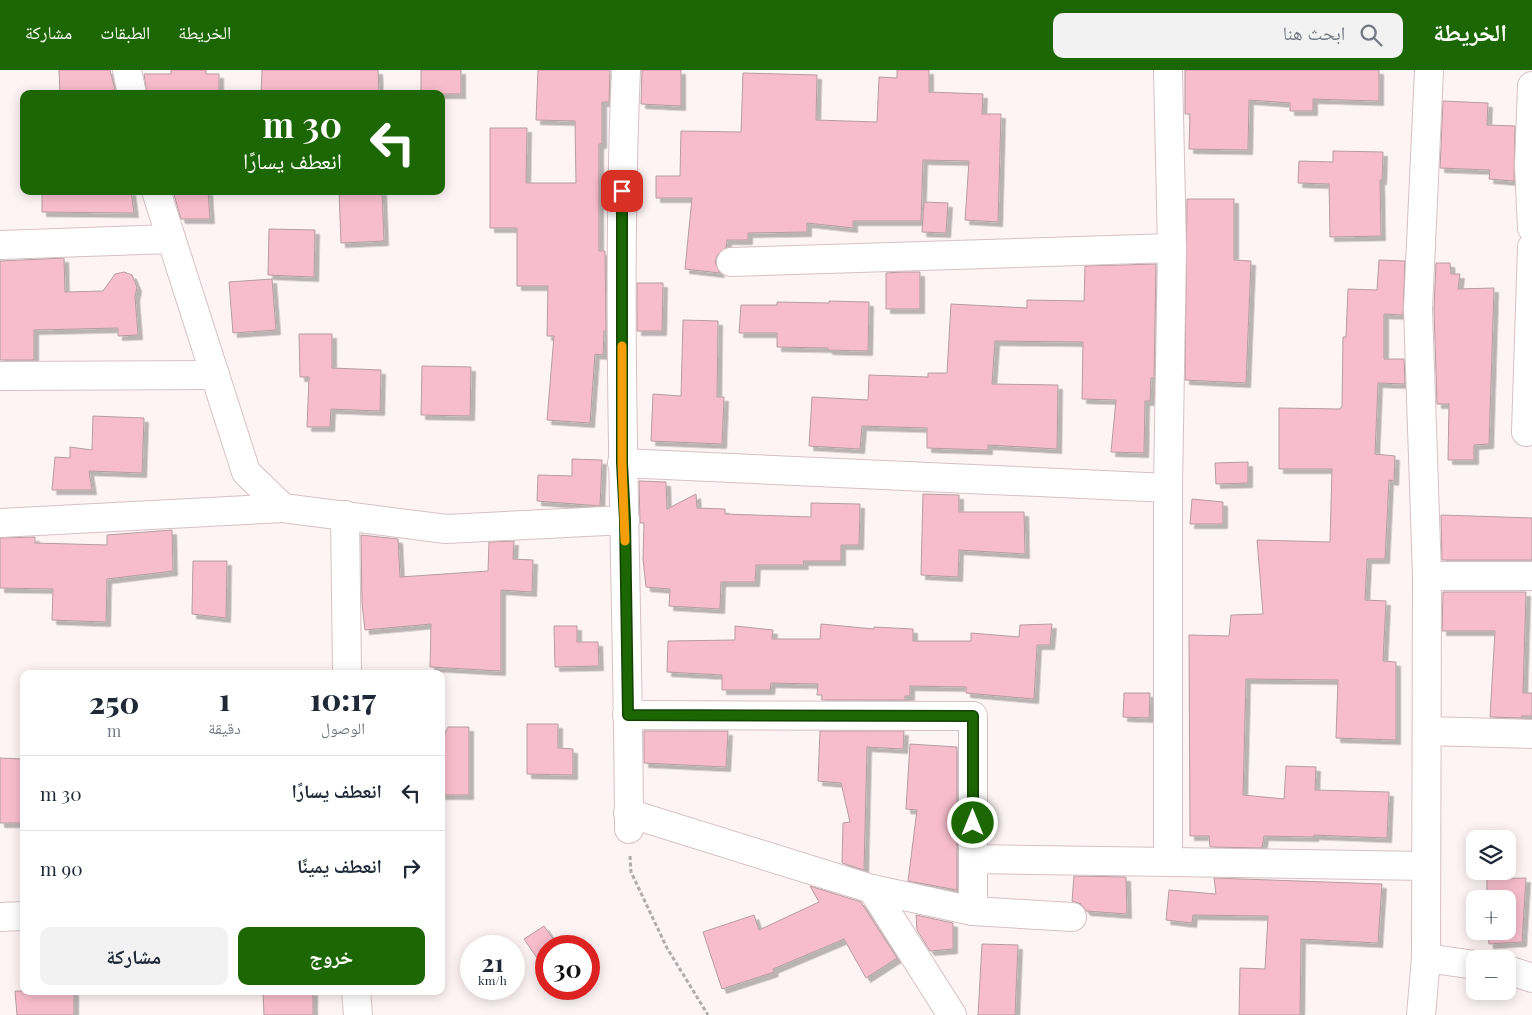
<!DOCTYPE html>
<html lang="ar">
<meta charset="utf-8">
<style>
:root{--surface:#fff;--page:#f2f2f3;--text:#1f2937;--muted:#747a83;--line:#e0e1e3;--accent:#1c6703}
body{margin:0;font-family:"Playfair Display","Noto Naskh Arabic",serif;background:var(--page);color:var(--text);direction:rtl;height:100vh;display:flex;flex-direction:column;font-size:19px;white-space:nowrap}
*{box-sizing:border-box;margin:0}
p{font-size:16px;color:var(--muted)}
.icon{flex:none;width:28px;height:28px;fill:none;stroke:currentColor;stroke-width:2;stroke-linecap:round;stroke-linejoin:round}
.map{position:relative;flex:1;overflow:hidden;direction:ltr}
.sheet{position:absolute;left:20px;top:600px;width:425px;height:325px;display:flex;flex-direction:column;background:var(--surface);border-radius:10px;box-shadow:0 2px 12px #0003;direction:rtl}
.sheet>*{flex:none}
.guide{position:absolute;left:20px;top:20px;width:425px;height:105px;border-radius:10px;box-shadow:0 2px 12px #0003;direction:rtl;background:#1c6703;color:#fff;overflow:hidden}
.controls{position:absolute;left:1466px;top:760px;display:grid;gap:10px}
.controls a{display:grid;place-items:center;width:50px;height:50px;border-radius:10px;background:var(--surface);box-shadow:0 2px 12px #0003;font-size:25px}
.speed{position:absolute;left:460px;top:865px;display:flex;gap:10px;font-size:25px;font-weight:700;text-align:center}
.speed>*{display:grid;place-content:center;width:65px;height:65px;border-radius:50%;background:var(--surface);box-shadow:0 2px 12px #0003;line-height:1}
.speed small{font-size:12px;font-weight:400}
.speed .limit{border:8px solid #d22;background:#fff;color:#111}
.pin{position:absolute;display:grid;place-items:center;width:42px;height:42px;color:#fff;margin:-21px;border-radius:10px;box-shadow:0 2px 8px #0006}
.me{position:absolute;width:55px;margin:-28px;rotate:0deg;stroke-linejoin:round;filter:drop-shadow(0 0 4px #0008)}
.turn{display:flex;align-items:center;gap:18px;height:105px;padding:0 20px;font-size:22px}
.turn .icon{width:65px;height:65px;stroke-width:2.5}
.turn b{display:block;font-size:35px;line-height:42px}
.eta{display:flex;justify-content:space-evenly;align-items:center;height:85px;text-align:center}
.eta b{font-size:30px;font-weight:800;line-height:35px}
.cta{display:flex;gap:10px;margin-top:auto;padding:10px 20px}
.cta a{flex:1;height:58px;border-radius:10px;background:var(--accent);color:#fff;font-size:20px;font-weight:800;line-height:58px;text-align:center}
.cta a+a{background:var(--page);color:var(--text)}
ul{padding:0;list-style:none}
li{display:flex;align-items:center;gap:15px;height:75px;padding:0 20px;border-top:1px solid var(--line)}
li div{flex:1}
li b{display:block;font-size:19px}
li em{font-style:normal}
header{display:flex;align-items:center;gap:30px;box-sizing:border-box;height:70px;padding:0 25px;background:var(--accent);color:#fff}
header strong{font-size:24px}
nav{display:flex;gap:28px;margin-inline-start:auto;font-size:18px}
.search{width:350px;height:45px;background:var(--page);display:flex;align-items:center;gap:12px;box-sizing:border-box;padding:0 18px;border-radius:10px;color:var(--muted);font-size:19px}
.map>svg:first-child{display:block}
.building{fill:#f8bdcc;stroke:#b49da2;filter:url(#shadow)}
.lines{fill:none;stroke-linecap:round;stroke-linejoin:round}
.minor-casing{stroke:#d7c0c5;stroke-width:30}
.path{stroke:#b3aaac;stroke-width:3;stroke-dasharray:4 2.5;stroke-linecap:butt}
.minor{stroke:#fff;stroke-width:28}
.route-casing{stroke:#124302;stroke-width:12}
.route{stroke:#1c6703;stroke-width:9}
.slow{stroke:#f59e0b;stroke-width:9}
</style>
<header>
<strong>الخريطة</strong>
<div class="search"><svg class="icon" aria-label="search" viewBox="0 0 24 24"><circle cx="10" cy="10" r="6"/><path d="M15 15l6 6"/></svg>ابحث هنا</div>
<nav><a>الخريطة</a><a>الطبقات</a><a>مشاركة</a></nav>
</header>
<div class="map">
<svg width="1532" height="945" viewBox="0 0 1532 945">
<defs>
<filter id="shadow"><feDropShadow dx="4.5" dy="4.5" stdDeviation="0" flood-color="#0004"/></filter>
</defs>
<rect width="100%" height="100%" fill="#fef4f6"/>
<g class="building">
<path d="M59 0H110L116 24H60Z"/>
<path d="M171 0H206V4H219V24H147L144 4H171Z"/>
<path d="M262 0H378L379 24H261Z"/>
<rect x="421" y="0" width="40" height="24"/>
<path d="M538 0H610L609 32H602V74H599V181H605L606 261H604L603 285 595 284 590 353 547 350 554 266H547L548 216H517V158H490V58H527L526 113H576L575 51 536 50Z"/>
<path d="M642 0H681V36L641 34Z"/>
<path d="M897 0H929V22L983 24 982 44H1001L998 152 965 150 969 91 923 90 921 151H853V158L807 153V162L748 163V170H727L726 178 718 184 715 192 720 203 685 199 692 128H656V106H680L681 61 741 62 743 3 817 5 816 50 877 52 879 7 897 8Z"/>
<path d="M1185 0H1379V31L1313 29V41H1290V33L1249 30 1248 80 1189 79 1190 44H1185Z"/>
<path d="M1443 31 1488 33 1487 55 1515 56 1514 111 1489 109 1490 100 1440 98Z"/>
<path d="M1333 81 1383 82 1382 110H1380L1381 166 1330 167 1329 114 1298 113 1299 91 1333 92Z"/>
<path d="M42 121H131L134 143 42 142Z"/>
<path d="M173 121H208L210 149H181Z"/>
<path d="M339 121H382L384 171 341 173Z"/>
<path d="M1187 129H1234V190L1251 191 1246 313 1185 310Z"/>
<path d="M924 132 948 133 946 163 922 162Z"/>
<path d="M269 159 315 160 314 207 268 205Z"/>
<path d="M64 188 65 222 103 221 115 204 124 202 132 205 137 217 135 227 138 265 118 266V258L34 260V290H0V191Z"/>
<path d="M1379 190 1405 191 1403 245 1384 244V289H1404L1405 314 1378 313 1375 384 1395 386 1394 411 1389 410 1385 489H1367L1365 530 1386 531 1383 591 1396 592V670L1336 668 1338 610 1246 609 1243 725 1284 729 1286 696 1316 697 1315 720 1389 722 1387 768 1314 765V767L1264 766 1262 778 1210 777 1209 766H1190L1189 565 1229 566 1231 545 1263 544 1257 470 1330 472 1332 399H1279V338L1340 339 1342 336 1343 267H1346L1348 219 1377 220Z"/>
<path d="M1436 193H1450L1451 204H1460L1458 219 1494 218 1489 374 1474 375V390H1448L1449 334H1437L1434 239Z"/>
<path d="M1156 194 1154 308H1151L1150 331H1145L1144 383 1111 382 1116 330 1082 329 1083 272 995 271 992 314 1058 315 1057 379 988 375V380L927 378V358L862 356 860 379 809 376 812 327 868 330 869 305 928 307V303H947L951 234 1027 238V230L1084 231 1085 196Z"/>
<path d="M902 202H920V239H886V203Z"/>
<path d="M272 209 276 260 233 263 229 212Z"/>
<path d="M637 213H663L662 261H637Z"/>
<path d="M829 231 869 232 868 281 828 280V278L777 277V263H739L741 235H777V232L829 233Z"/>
<path d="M683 250 718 251 717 327H724L722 374 651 371 653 324 681 326Z"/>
<path d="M299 264H332V298L381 300 380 341 331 339 330 357H307L309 307H300Z"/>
<path d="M422 296 471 297 470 346 421 345Z"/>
<path d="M93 346 144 348 142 403 89 401 92 420H52L55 387 70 388V377L92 380Z"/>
<path d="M572 389 602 390 600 436 537 431 538 405 572 406Z"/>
<path d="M1248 392V413L1216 414 1215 393Z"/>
<path d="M639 411 666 412 667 439 696 424 697 438 725 439V444L811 447V433L860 434 859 475H841V491H803L804 495H756L755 512H721L720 539 669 536 670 519 646 517 643 489 644 453H640Z"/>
<path d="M923 424 959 425V442H1024L1025 484 959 480 958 507 921 505Z"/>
<path d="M1192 429 1223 432V454H1190Z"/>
<path d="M1441 445 1532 448V490H1442Z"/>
<path d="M172 460 173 501 107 509 106 552 52 550 53 519 0 518V468L35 467V473L107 475V465Z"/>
<path d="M361 465 398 469 400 507 488 501 489 472 514 471 513 489 533 490 532 522 501 520V601L430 597 431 554 365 560 362 533Z"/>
<path d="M193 491H227L226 548 192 544Z"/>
<path d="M1443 522H1526L1523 623H1532V646H1522V648L1490 647 1495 561H1442Z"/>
<path d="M821 554 874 559V557L913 559V571H971V563L1019 567 1020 555 1052 554 1050 575H1037L1034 629 966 623V617L910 616V626H905V630H822V625H817L818 614 771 613 770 620H722V605L667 602 668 571 735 570V556L773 560 772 569H820Z"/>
<path d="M554 556H577V572H598L599 596 555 597Z"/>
<path d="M1124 623H1150L1149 648 1123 647Z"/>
<path d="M527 654H558V678L573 679V705L527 704Z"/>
<path d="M448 657H469V725H441V671Z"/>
<path d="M644 661H728L726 697 644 693Z"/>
<path d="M820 661H904L903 679 867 677 864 800 842 793 843 753 850 752 841 713 818 711Z"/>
<path d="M910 674 957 677V820L908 811 917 740 906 739Z"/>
<path d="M0 688 24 689V753H0Z"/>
<path d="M1074 806 1126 807 1127 844 1086 841 1081 834 1072 831Z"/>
<path d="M1214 808 1382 814 1378 873 1301 869 1300 945H1239L1240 898 1265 899 1268 846 1193 845 1192 853 1166 850 1169 820 1216 824Z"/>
<path d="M1526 808 1522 872 1489 874 1488 861H1508V829H1487V809Z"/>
<path d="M810 816 861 832 897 888 866 908 844 869 773 899 774 902 722 919 703 862 754 845 759 860 819 832Z"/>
<path d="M916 845 953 853V879L930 881 917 860Z"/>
<path d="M544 856 557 874 546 876V882L537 888 524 869Z"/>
<path d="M982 874 1018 875 1015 945H978Z"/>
<path d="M15 921H74V945H17Z"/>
<path d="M263 921H313V945H264Z"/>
</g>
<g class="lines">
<g class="minor-casing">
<g id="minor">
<path d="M127 0 132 24"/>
<path d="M626 0C615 253 628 506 629 759"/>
<path d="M1532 16 1529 95 1532 158"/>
<path d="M156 121 246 402 283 438 446 459 625 450"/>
<path d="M0 175 171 169"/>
<path d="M731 192 1172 178"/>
<path d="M0 306 215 305"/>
<path d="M1526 362 1532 177"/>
<path d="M622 393 1168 418"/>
<path d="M345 445 347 604"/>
<path d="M0 453 283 438"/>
<path d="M1427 506H1532"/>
<path d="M627 645 973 646V841"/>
<path d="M1427 661 1532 664"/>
<path d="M628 743 872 819 973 841 1072 847"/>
<path d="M973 789 1426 796"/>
<path d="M1168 792V418L1172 178 1168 0"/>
<path d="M872 819 952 945"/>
<path d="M0 847 24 846"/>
<path d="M1426 888 1475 895"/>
<path d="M1508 900 1532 908"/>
<path d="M356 921 358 945"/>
<path d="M1421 945 1426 888 1427 506 1418 239 1429 0"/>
</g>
</g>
<path class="path" d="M630 786 631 802 667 878 708 945"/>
<use href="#minor" class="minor"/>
</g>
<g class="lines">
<g class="route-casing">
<path id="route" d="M622 121V393L625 450 628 645 973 646V753"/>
</g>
<use href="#route" class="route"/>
<path class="slow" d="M622 276V393L625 471"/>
</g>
</svg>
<div class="controls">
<a><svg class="icon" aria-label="layers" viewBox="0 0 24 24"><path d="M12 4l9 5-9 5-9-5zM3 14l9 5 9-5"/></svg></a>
<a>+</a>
<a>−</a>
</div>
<div class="speed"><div>21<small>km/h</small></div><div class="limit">30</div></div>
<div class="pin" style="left:622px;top:121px;background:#d93025"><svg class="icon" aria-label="arrive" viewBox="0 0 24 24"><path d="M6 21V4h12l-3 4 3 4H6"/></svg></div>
<svg class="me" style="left:973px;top:753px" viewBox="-20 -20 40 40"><circle r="17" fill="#1c6703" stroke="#fff" stroke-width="3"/><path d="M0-11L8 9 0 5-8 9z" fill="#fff"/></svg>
<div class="guide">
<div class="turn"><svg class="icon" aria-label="left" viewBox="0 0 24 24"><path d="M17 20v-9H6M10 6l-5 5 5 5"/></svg><div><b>30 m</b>انعطف يسارًا</div></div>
</div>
<section class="sheet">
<div class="eta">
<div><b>10:17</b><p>الوصول</p></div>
<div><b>1</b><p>دقيقة</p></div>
<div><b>250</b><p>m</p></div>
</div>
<ul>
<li><svg class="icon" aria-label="left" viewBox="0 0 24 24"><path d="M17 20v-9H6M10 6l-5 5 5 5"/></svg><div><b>انعطف يسارًا</b></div><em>30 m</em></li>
<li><svg class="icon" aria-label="right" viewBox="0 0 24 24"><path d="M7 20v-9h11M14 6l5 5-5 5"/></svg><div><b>انعطف يمينًا</b></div><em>90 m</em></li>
</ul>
<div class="cta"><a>خروج</a><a>مشاركة</a></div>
</section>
</div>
